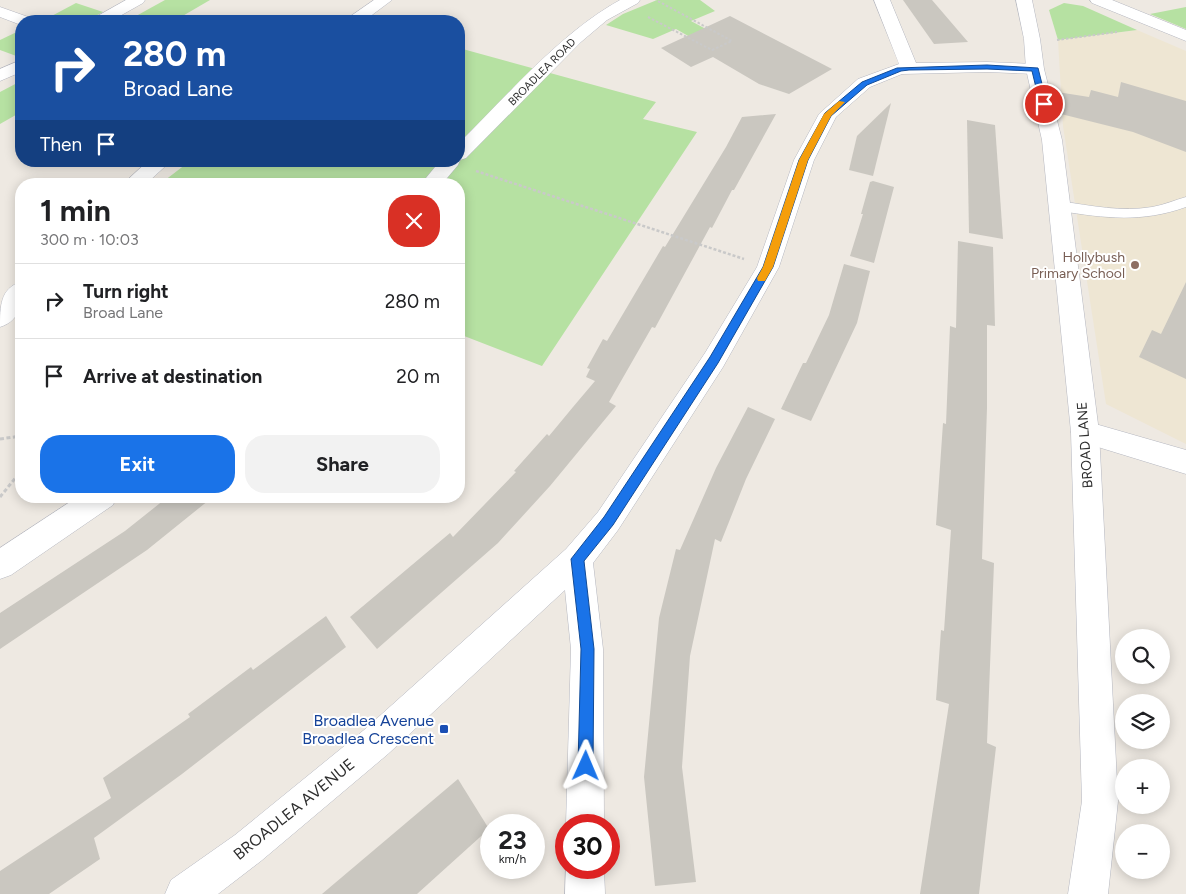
<!DOCTYPE html>
<meta charset="utf-8">
<style>
:root{--surface:#fff;--page:#f2f2f2;--text:#202124;--muted:#757577;--line:#e0e0e0;--accent:#1a73e8}
body{margin:0;font-family:Figtree,sans-serif;background:var(--page);color:var(--text);height:100vh;display:flex;flex-direction:column;font-size:19px;white-space:nowrap}
*{box-sizing:border-box;margin:0}
p{font-size:16px;color:var(--muted)}
.icon{flex:none;width:28px;height:28px;fill:none;stroke:currentColor;stroke-width:2;stroke-linecap:round;stroke-linejoin:round}
.map{position:relative;flex:1;overflow:hidden}
.panel{position:absolute;left:15px;top:178px;width:450px;height:325px;display:flex;flex-direction:column;background:var(--surface);border-radius:20px;box-shadow:0 2px 12px #0003}
.panel>*{flex:none}
.top-card{position:absolute;left:15px;top:15px;width:450px;height:152px;border-radius:20px;box-shadow:0 2px 12px #0003;background:#1a4fa0;color:#fff;overflow:hidden}
.tools{position:absolute;left:1115px;top:629px;display:grid;gap:10px}
.tools a{display:grid;place-items:center;width:55px;height:55px;border-radius:50%;background:var(--surface);box-shadow:0 2px 12px #0003;font-size:25px}
.speed{position:absolute;left:480px;top:814px;display:flex;gap:10px;font-size:25px;font-weight:700;text-align:center}
.speed>*{display:grid;place-content:center;width:65px;height:65px;border-radius:50%;background:var(--surface);box-shadow:0 2px 12px #0003;line-height:1}
.speed small{font-size:12px;font-weight:400}
.speed .limit{border:8px solid #d22;background:#fff;color:#111}
.pin{position:absolute;display:grid;place-items:center;width:42px;height:42px;color:#fff;margin:-21px;border:2px solid #fff;border-radius:50%;box-shadow:0 1px 5px #0007}
.me{position:absolute;width:55px;margin:-28px;rotate:1deg;stroke-linejoin:round;filter:drop-shadow(0 0 4px #0008)}
.turn{display:flex;align-items:center;gap:18px;height:105px;padding:0 25px;font-size:22px}
.turn .icon{width:65px;height:65px;stroke-width:2.5}
.turn b{display:block;font-size:35px;line-height:42px}
.then{display:flex;align-items:center;height:48px;padding:0 25px;background:#0003;gap:10px;font-size:19px}
.round{display:grid;place-items:center;flex:none;width:52px;height:52px;border-radius:20px;background:var(--page)}
.summary{display:flex;align-items:center;justify-content:space-between;height:85px;padding:0 25px}
h1{font-size:30px;font-weight:700;line-height:38px}
.button{display:flex;gap:10px;margin-top:auto;padding:10px 25px}
.button a{flex:1;height:58px;border-radius:20px;background:var(--accent);color:#fff;font-size:20px;font-weight:700;line-height:58px;text-align:center}
.button a+a{background:var(--page);color:var(--text)}
ul{padding:0;list-style:none}
li{display:flex;align-items:center;gap:15px;height:75px;padding:0 25px;border-top:1px solid var(--line)}
li div{flex:1}
li b{display:block;font-size:19px}
li em{font-style:normal}
.map>svg:first-child{display:block}
.education{fill:#eee6d3}
.green{fill:#b6e1a2}
.building{fill:#cac7c0}
.lines{fill:none;stroke-linecap:round;stroke-linejoin:round}
.service-casing{stroke:#b5b7c0;stroke-width:1}
.minor-casing{stroke:#b5b7c0;stroke-width:1}
.tertiary-casing{stroke:#b5b7c0;stroke-width:1}
.path-far2{stroke:#c9c9c9;stroke-width:2;stroke-dasharray:2.5 2;stroke-linecap:butt}
.path-far1{stroke:#c9c9c9;stroke-width:2.5;stroke-dasharray:3 2;stroke-linecap:butt}
.path{stroke:#c9c9c9;stroke-width:3;stroke-dasharray:4 2.5;stroke-linecap:butt}
.service{fill:#fff;fill-rule:evenodd}
.minor{fill:#fff;fill-rule:evenodd}
.tertiary{fill:#fff;fill-rule:evenodd}
.route{fill:#1a73e8;stroke:#114b97}
.slow{fill:#f59e0b}
.education-dot{fill:#8d6e63;stroke:#fff;stroke-width:2}
.transit-dot{fill:#1a4fb4;stroke:#fff;stroke-width:2}
.labels{text-anchor:middle;dominant-baseline:central;stroke-width:4;stroke-linejoin:round;paint-order:stroke}
.far-street-label{font-size:11px;fill:#2e2e2e;stroke:#fff}
.education-label{font-size:14px;fill:#785e54;stroke:#fff;text-anchor:end}
.street-label{font-size:14px;fill:#2e2e2e;stroke:#fff}
.near-transit-label{font-size:16px;fill:#164399;stroke:#fff;text-anchor:end}
.near-street-label{font-size:16px;fill:#2e2e2e;stroke:#fff}
</style>
<div class="map">
<svg width="1186" height="894" viewBox="0 0 1186 894">
<rect width="100%" height="100%" fill="#eee9e2"/>
<path class="education" d="M1137 30 1186 51V444L1106 404 1063 126 1058 40Z"/>
<g class="green">
<path d="M165 0H210L174 21H127Z"/>
<path d="M657 0H700L715 11 691 21 728 41 711 49 676 29 653 39 606 25 623 14Z"/>
<path d="M76 3 103 12 86 21H52L46 19Z"/>
<path d="M1064 3 1083 6 1137 30 1058 40 1049 10Z"/>
<path d="M1186 7V29L1150 14Z"/>
<path d="M21 30V56L19 57 0 50V40Z"/>
<path d="M459 48 656 102 643 119 697 132 542 366 459 334V184H160L190 161H459Z"/>
<path d="M21 81V112L0 124V92Z"/>
</g>
<g class="building">
<path d="M903 0H932L968 42 934 44Z"/>
<path d="M730 16 832 69 789 94 759 84 713 57 691 67 661 48Z"/>
<path d="M1121 82 1186 101V152L1133 132 1057 113 1051 91 1089 97 1091 90 1118 97Z"/>
<path d="M891 103 873 176 849 170 857 136Z"/>
<path d="M776 114 734 190H732L712 228 710 227 655 328 652 327 609 402 616 406 550 486 498 543 377 649 350 617 450 533 453 537 516 472 514 471 547 434 549 436 573 407 595 381 586 377 590 369 587 368 603 339 607 341 663 246 665 247 726 147 742 117Z"/>
<path d="M967 120 995 125 1003 239 969 233Z"/>
<path d="M873 181 894 187 874 263 850 256 863 214H861L870 182Z"/>
<path d="M958 241 993 247 995 326 987 325V408L982 559 994 563 987 743 996 747 979 894H920L949 704 936 700 941 630 944 631 951 530 936 525 943 423 946 424 950 326 956 328Z"/>
<path d="M844 264 870 271 857 323 811 421 781 409 803 363H806L829 315Z"/>
<path d="M1186 282V379L1139 357 1152 330 1161 334Z"/>
<path d="M748 407 775 419 746 479 721 542 715 539 690 656 682 767 696 882 655 886 644 777 659 618 676 549 680 550 716 468Z"/>
<path d="M169 496H214L147 550 0 649V613L125 531Z"/>
<path d="M326 616 346 647 182 774 94 838 100 859 49 894H0V871L111 798 103 778 190 717 188 714 251 667 253 670Z"/>
<path d="M458 779 489 829 417 894H322Z"/>
</g>
<g class="lines">
<g class="service-casing">
<path id="service" d="M1186 197V207C1141 223 1106 218 1060 211L1055 209 1053 206 1055 203 1060 201C1091 206 1122 212 1152 207 1164 205 1175 200 1186 197Z"/>
</g>
<g class="minor-casing">
<g id="minor">
<path d="M126 0H145L143 3 111 21H92L94 18Z"/>
<path d="M374 0H392L364 21H346L348 18Z"/>
<path d="M620 0H640L638 3 607 20 581 42 466 158 460 160 458 165 442 184H421L440 161H459V143C508 95 560 33 620 0Z"/>
<path d="M874 0H890L916 63 987 62 1035 64 1041 65 1044 69 1041 73 1035 74 987 72 902 74 870 87 836 117 814 160 779 267 723 367 618 530 593 563 603 649 604 825H566L571 649 565 590 388 754 261 861 218 894H165L171 880 235 835 364 730 566 549 598 512 705 353 757 267 794 160 819 114 858 79 899 64Z"/>
<path d="M1090 0H1112L1186 30V41L1092 3Z"/>
<path d="M0 7 31 18 33 21H21V25L0 17Z"/>
<path d="M21 60V72L0 81V69Z"/>
<path d="M148 161H171L146 184H123Z"/>
<path d="M21 282C22 301 22 320 0 327 0 307 0 288 21 282Z"/>
<path d="M1085 421 1186 450V474L1075 440 1071 432 1075 424Z"/>
<path d="M79 496H117L113 505 11 575 0 579V548Z"/>
<path d="M566 867 604 868 605 894H565Z"/>
</g>
</g>
<g class="tertiary-casing">
<path id="tertiary" d="M1016 0H1032L1040 39 1044 69 1062 140 1099 432 1118 801 1108 894H1068L1082 801 1071 432 1042 140 1026 69 1024 39Z"/>
</g>
<g class="path-far2">
<path d="M648 17 712 50 732 41 656 0"/>
<path d="M1057 40 1117 32"/>
</g>
<path class="path-far1" d="M476 171 744 259"/>
<g class="path">
<path d="M0 439 21 436"/>
<path d="M0 497 21 471"/>
</g>
<use href="#service" class="service"/>
<use href="#minor" class="minor"/>
<use href="#tertiary" class="tertiary"/>
</g>
<path class="route" d="M987 65 1038 68 1047 104 1044 107 1040 104 1032 71 987 69 909 70 901 71 867 85 831 116 808 160 773 267 718 363 613 525 584 561 594 649 593 766 591 772 586 774 581 772 578 766 581 649 571 559 604 517 710 357 763 267 799 160 825 113 862 82 897 68Z"/>
<path class="slow" d="M839 101 845 102 831 116 808 160 773 267 765 281H758L757 278 763 267 799 160 824 114Z"/>
<circle class="education-dot" cx="1135" cy="265" r="5"/>
<rect class="transit-dot" x="439" y="724" width="10" height="10" rx="2.5"/>
<g class="labels">
<g class="far-street-label">
<text transform="translate(542 72) rotate(-45)">BROADLEA ROAD</text>
</g>
<g class="education-label">
<text x="1125" y="257">Hollybush<tspan x="1125" dy="16">Primary School</tspan></text>
</g>
<g class="street-label">
<text transform="translate(1085 445) rotate(-94)">BROAD LANE</text>
</g>
<g class="near-transit-label">
<text x="434" y="720">Broadlea Avenue<tspan x="434" dy="18">Broadlea Crescent</tspan></text>
</g>
<g class="near-street-label">
<text transform="translate(294 809) rotate(-39)">BROADLEA AVENUE</text>
</g>
</g>
</svg>
<div class="tools">
<a><svg class="icon" aria-label="search" viewBox="0 0 24 24"><circle cx="10" cy="10" r="6"/><path d="M15 15l6 6"/></svg></a>
<a><svg class="icon" aria-label="layers" viewBox="0 0 24 24"><path d="M12 4l9 5-9 5-9-5zM3 14l9 5 9-5"/></svg></a>
<a>+</a>
<a>−</a>
</div>
<div class="speed"><div>23<small>km/h</small></div><div class="limit">30</div></div>
<div class="pin" style="left:1044px;top:104px;background:#d93025"><svg class="icon" aria-label="arrive" viewBox="0 0 24 24"><path d="M6 21V4h12l-3 4 3 4H6"/></svg></div>
<svg class="me" style="left:586px;top:766px" viewBox="-20 -20 40 40"><path d="M0-17L14 15 0 8-14 15z" fill="#1a73e8" stroke="#fff" stroke-width="4"/></svg>
<div class="top-card">
<div class="turn"><svg class="icon" aria-label="right" viewBox="0 0 24 24"><path d="M7 20v-9h11M14 6l5 5-5 5"/></svg><div><b>280 m</b>Broad Lane</div></div>
<div class="then">Then<svg class="icon" aria-label="arrive" viewBox="0 0 24 24"><path d="M6 21V4h12l-3 4 3 4H6"/></svg></div>
</div>
<section class="panel">
<div class="summary"><div><h1>1 min</h1><p>300 m · 10:03</p></div><a class="round" style="background:#d93025;color:#fff"><svg class="icon" aria-label="close" viewBox="0 0 24 24"><path d="M6 6l12 12M18 6L6 18"/></svg></a></div>
<ul>
<li><svg class="icon" aria-label="right" viewBox="0 0 24 24"><path d="M7 20v-9h11M14 6l5 5-5 5"/></svg><div><b>Turn right</b><p>Broad Lane</p></div><em>280 m</em></li>
<li><svg class="icon" aria-label="arrive" viewBox="0 0 24 24"><path d="M6 21V4h12l-3 4 3 4H6"/></svg><div><b>Arrive at destination</b></div><em>20 m</em></li>
</ul>
<div class="button"><a>Exit</a><a>Share</a></div>
</section>
</div>
